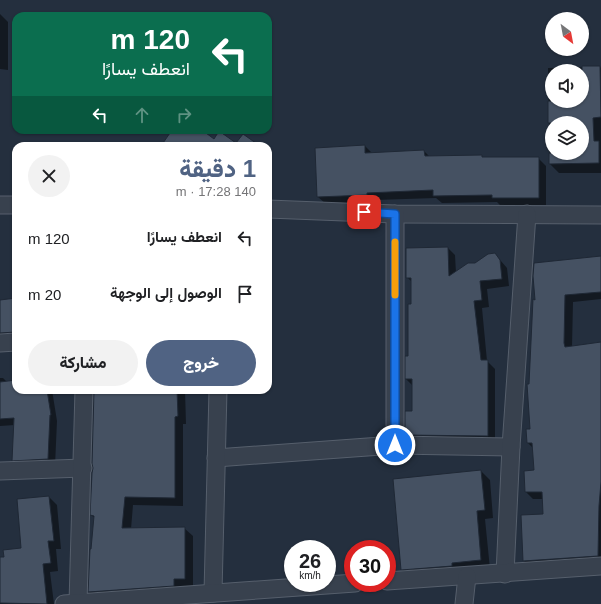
<!DOCTYPE html>
<html lang="ar">
<meta charset="utf-8">
<style>
:root{--surface:#fff;--page:#f2f2f2;--text:#202124;--muted:#757577;--accent:#506383}
body{margin:0;font-family:Helvetica,Vazirmatn,sans-serif;background:var(--page);color:var(--text);direction:rtl;height:100vh;display:flex;flex-direction:column;font-size:15px;white-space:nowrap}
*{box-sizing:border-box;margin:0}
p{font-size:13px;color:var(--muted)}
.icon{flex:none;width:22px;height:22px;fill:none;stroke:currentColor;stroke-width:2;stroke-linecap:round;stroke-linejoin:round}
.map{position:relative;flex:1;overflow:hidden;direction:ltr}
.side{position:absolute;left:12px;top:142px;width:260px;height:252px;display:flex;flex-direction:column;background:var(--surface);border-radius:12px;box-shadow:0 1px 3px #0004;direction:rtl}
.side>*{flex:none}
.hud{position:absolute;left:12px;top:12px;width:260px;height:122px;border-radius:12px;box-shadow:0 1px 3px #0004;direction:rtl;background:#0b6e4f;color:#fff;overflow:hidden}
.needle{width:26px;rotate:148deg}
.buttons{position:absolute;left:545px;top:12px;display:grid;gap:8px}
.buttons a{display:grid;place-items:center;width:44px;height:44px;border-radius:50%;background:var(--surface);box-shadow:0 1px 3px #0004;font-size:20px}
.speed{position:absolute;left:284px;top:540px;display:flex;gap:8px;font-size:20px;font-weight:700;text-align:center}
.speed>*{display:grid;place-content:center;width:52px;height:52px;border-radius:50%;background:var(--surface);box-shadow:0 1px 3px #0004;line-height:1}
.speed small{font-size:10px;font-weight:400}
.speed .limit{border:6px solid #d22;background:#fff;color:#111}
.pin{position:absolute;display:grid;place-items:center;width:34px;height:34px;color:#fff;margin:-17px;border-radius:8px;box-shadow:0 2px 6px #0006}
.me{position:absolute;width:44px;margin:-22px;rotate:0deg;stroke-linejoin:round;filter:drop-shadow(0 0 3px #0008)}
.turn{display:flex;align-items:center;gap:14px;height:84px;padding:0 16px;font-size:18px}
.turn .icon{width:52px;height:52px;stroke-width:2.5}
.turn b{display:block;font-size:28px;line-height:34px}
.lanes{display:flex;align-items:center;height:38px;padding:0 16px;background:#0003;justify-content:center;gap:20px;direction:ltr}
.lanes .off{opacity:.35}
.round{display:grid;place-items:center;flex:none;width:42px;height:42px;border-radius:21px;background:var(--page)}
.overview{display:flex;align-items:center;justify-content:space-between;height:68px;padding:0 16px}
h1{font-size:24px;font-weight:800;line-height:30px;color:var(--accent)}
.primary-button{display:flex;gap:8px;margin-top:auto;padding:8px 16px}
.primary-button a{flex:1;height:46px;border-radius:24px;background:var(--accent);color:#fff;font-size:16px;font-weight:800;line-height:46px;text-align:center}
.primary-button a+a{background:var(--page);color:var(--text)}
ul{padding:0;list-style:none}
li{display:flex;align-items:center;gap:12px;height:56px;padding:0 16px}
li div{flex:1}
li b{display:block;font-size:15px}
li em{font-style:normal}
.map>svg:first-child{display:block}
.shadow{fill:#0007;fill-rule:evenodd}
.building{fill:#455162;stroke:#1f2835}
.lines{fill:none;stroke-linecap:round;stroke-linejoin:round}
.minor-casing{stroke:#565f6c;stroke-width:19}
.minor{stroke:#38414e;stroke-width:17}
.route-casing{stroke:#114b97;stroke-width:10}
.route{stroke:#1a73e8;stroke-width:7}
.slow{stroke:#f59e0b;stroke-width:7}
</style>
<div class="map">
<svg width="601" height="604" viewBox="0 0 601 604">
<rect width="100%" height="100%" fill="#242f3e"/>
<g class="shadow">
<path d="M0 14 8 22V70L0 69Z"/>
<path d="M600 67 601 68V173H559L550 164 548 68ZM552 71H582V101H552ZM552 123H582V153H552Z"/>
<path d="M365 146 372 153 424 151 430 157 538 158 546 166V205H500L497 202 442 203 436 198 375 200V202L326 204 318 197Z"/>
<path d="M14 246H16V341L0 343V301L15 299Z"/>
<path d="M448 248 455 255 456 273 495 254 507 268 509 286 487 289 489 307 482 308 487 361 495 369V443L414 442 406 435 413 412V386L406 379V357H409L412 305V282L407 277Z"/>
<path d="M601 257V299L573 302 572 347 601 343V564L531 568 524 561 522 516 544 515 543 499H533L526 492 535 471 533 448 528 443 531 430 530 385 536 301Z"/>
<path d="M0 378H3L7 382 16 381V390H52L57 421 55 466 20 467 13 460 15 425 0 426Z"/>
<path d="M95 390H185L186 424H183V506L133 505 131 529 184 528 193 536V587L98 600 89 592 95 518 91 515 94 468Z"/>
<path d="M481 471 490 480 493 518 485 519 490 569 411 578 402 570Z"/>
<path d="M49 497 57 505 61 549H56L58 571 50 572 54 604H0V558H5L22 549 18 500Z"/>
</g>
<g class="building">
<path d="M582 66H600L601 117 593 118 594 141H599V163L549 164V153H582V123H548V101H582Z"/>
<path d="M172 130H202L214 139 219 131 236 143 243 134 260 146H161Z"/>
<path d="M365 145V153L424 150 425 156 482 155V157H539V198H492V195L433 196V190L367 193V195L317 197 315 148Z"/>
<path d="M448 247 449 276 468 263H475L488 254 495 253 500 260 502 279 480 281 482 300 474 301 481 360H488V436L405 435V411H412V379H405V356H408V304H411V278H406V248Z"/>
<path d="M601 256V292L565 295 564 343 565 347 601 342V482L599 506 598 556 523 561 521 515 543 514 542 492H525L524 471 534 470 532 443H527L526 429H530L527 384H529L533 299 535 300 533 276 534 263Z"/>
<path d="M16 298V332L0 333V300Z"/>
<path d="M16 380V390H47L51 415H50L48 459 12 461 14 418 0 419V382Z"/>
<path d="M94 390H177L178 416 175 417V498L125 497 122 528 185 527V579H174V586L88 592 90 549H91L94 516 90 515 92 473 93 468 92 464Z"/>
<path d="M481 470 485 510 477 511 481 560 452 563V566L401 570 393 479Z"/>
<path d="M49 496 54 541H48L51 563 43 564 47 604 0 603V557H4L3 550 21 548 17 499Z"/>
</g>
<g class="lines">
<g class="minor-casing">
<g id="minor">
<path d="M0 205H16"/>
<path d="M268 209 395 214 601 215"/>
<path d="M0 343 16 342"/>
<path d="M395 445V214"/>
<path d="M216 458 395 445 511 447"/>
<path d="M0 471 83 468"/>
<path d="M505 574 511 447 527 214"/>
<path d="M387 581 601 566"/>
<path d="M213 593 218 390"/>
<path d="M78 603 84 390"/>
<path d="M64 604 355 583"/>
<path d="M464 604 467 576"/>
</g>
</g>
<use href="#minor" class="minor"/>
</g>
<g class="lines">
<g class="route-casing">
<path id="route" d="M364 212 395 214V445"/>
</g>
<use href="#route" class="route"/>
<path class="slow" d="M395 295V242"/>
</g>
</svg>
<div class="buttons">
<a><svg class="needle" viewBox="-14 -14 28 28"><path d="M0-13l5 13h-10z" fill="#e53935"/><path d="M0 13l5-13h-10z" fill="#757577"/></svg></a>
<a><svg class="icon" aria-label="sound" viewBox="0 0 24 24"><path d="M4 9h4l5-4v14l-5-4H4zM17 9q2 3 0 6"/></svg></a>
<a><svg class="icon" aria-label="layers" viewBox="0 0 24 24"><path d="M12 4l9 5-9 5-9-5zM3 14l9 5 9-5"/></svg></a>
</div>
<div class="speed"><div>26<small>km/h</small></div><div class="limit">30</div></div>
<div class="pin" style="left:364px;top:212px;background:#d93025"><svg class="icon" aria-label="arrive" viewBox="0 0 24 24"><path d="M6 21V4h12l-3 4 3 4H6"/></svg></div>
<svg class="me" style="left:395px;top:445px" viewBox="-20 -20 40 40"><circle r="17" fill="#1a73e8" stroke="#fff" stroke-width="3"/><path d="M0-11L8 9 0 5-8 9z" fill="#fff"/></svg>
<div class="hud">
<div class="turn"><svg class="icon" aria-label="left" viewBox="0 0 24 24"><path d="M17 20v-9H6M10 6l-5 5 5 5"/></svg><div><b>120 m</b>انعطف يسارًا</div></div>
<div class="lanes"><svg class="icon" aria-label="left" viewBox="0 0 24 24"><path d="M17 20v-9H6M10 6l-5 5 5 5"/></svg><svg class="icon off" aria-label="ahead" viewBox="0 0 24 24"><path d="M12 20V5M6 11l6-6 6 6"/></svg><svg class="icon off" aria-label="right" viewBox="0 0 24 24"><path d="M7 20v-9h11M14 6l5 5-5 5"/></svg></div>
</div>
<section class="side">
<div class="overview"><div><h1>1 دقيقة</h1><p>140 m · 17:28</p></div><a class="round"><svg class="icon" aria-label="close" viewBox="0 0 24 24"><path d="M6 6l12 12M18 6L6 18"/></svg></a></div>
<ul>
<li><svg class="icon" aria-label="left" viewBox="0 0 24 24"><path d="M17 20v-9H6M10 6l-5 5 5 5"/></svg><div><b>انعطف يسارًا</b></div><em>120 m</em></li>
<li><svg class="icon" aria-label="arrive" viewBox="0 0 24 24"><path d="M6 21V4h12l-3 4 3 4H6"/></svg><div><b>الوصول إلى الوجهة</b></div><em>20 m</em></li>
</ul>
<div class="primary-button"><a>خروج</a><a>مشاركة</a></div>
</section>
</div>
